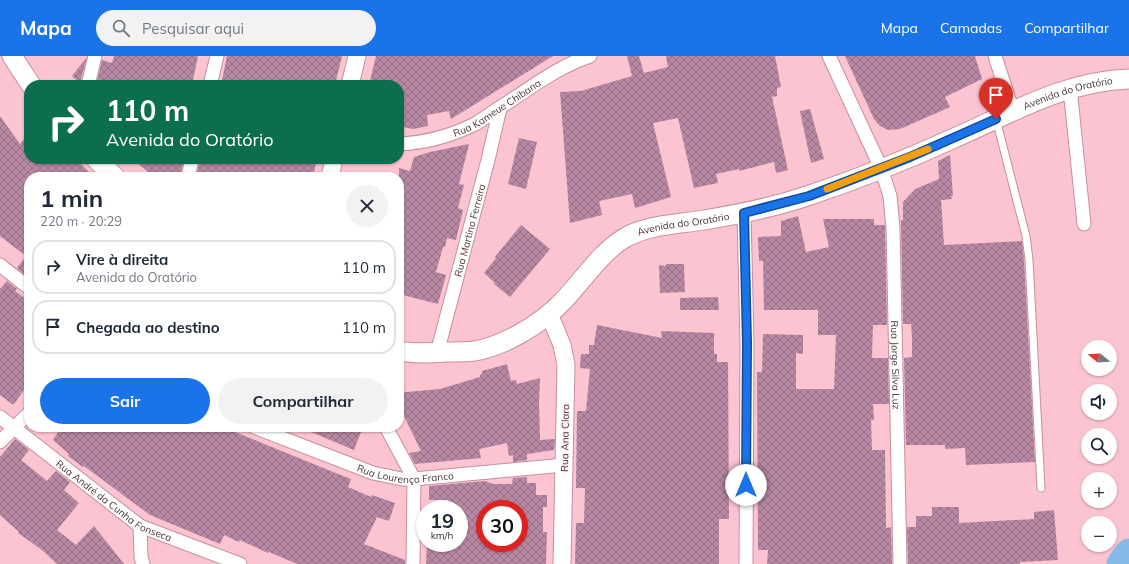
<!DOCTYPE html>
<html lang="pt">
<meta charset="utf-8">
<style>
:root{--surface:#fff;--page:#f2f2f3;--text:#1f2937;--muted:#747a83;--line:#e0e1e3;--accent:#1a73e8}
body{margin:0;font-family:Mulish,sans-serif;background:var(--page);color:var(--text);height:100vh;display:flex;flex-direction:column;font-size:15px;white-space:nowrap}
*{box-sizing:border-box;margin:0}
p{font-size:13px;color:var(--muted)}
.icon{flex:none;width:22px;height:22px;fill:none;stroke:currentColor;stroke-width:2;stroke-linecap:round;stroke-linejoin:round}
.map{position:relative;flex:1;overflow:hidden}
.panel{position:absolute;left:24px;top:116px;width:380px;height:260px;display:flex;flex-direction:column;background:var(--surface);border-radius:16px;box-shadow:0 1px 3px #0004}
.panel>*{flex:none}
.banner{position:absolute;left:24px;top:24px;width:380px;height:84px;border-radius:16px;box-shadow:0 1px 3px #0004;background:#0b6e4f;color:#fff;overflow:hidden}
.needle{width:26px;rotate:288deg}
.tools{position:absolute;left:1081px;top:284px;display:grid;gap:8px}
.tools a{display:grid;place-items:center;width:36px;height:36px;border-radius:50%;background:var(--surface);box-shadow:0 1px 3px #0004;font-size:20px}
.speed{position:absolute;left:416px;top:444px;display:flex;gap:8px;font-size:20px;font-weight:700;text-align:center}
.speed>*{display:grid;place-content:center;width:52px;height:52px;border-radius:50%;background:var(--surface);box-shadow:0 1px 3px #0004;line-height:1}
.speed small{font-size:10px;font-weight:400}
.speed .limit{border:6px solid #d22;background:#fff;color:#111}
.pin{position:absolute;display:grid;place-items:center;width:34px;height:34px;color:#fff;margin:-41px -17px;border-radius:50% 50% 50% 0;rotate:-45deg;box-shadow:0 0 4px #0007}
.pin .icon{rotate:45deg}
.me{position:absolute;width:44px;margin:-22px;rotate:0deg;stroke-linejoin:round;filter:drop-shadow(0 0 3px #0008)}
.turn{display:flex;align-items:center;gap:14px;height:84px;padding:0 16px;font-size:18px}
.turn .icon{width:52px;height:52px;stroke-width:2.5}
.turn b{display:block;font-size:28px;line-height:34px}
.round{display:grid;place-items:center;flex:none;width:42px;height:42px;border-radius:21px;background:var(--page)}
.headline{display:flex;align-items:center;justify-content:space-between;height:68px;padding:0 16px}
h1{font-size:24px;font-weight:700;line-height:30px}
.cta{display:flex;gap:8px;margin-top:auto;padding:8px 16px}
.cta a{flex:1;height:46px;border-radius:24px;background:var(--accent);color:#fff;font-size:16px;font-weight:700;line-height:46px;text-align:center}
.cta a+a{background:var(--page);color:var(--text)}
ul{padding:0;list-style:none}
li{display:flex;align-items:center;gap:12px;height:54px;margin:0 8px 6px;padding:0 8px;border:2px solid var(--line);border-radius:16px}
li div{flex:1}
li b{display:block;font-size:15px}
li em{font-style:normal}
header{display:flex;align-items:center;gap:24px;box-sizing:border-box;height:56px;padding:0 20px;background:var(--accent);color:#fff}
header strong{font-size:19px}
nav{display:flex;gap:22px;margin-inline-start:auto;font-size:14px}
.search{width:280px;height:36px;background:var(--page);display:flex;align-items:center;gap:10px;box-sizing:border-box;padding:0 14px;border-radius:22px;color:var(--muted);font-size:15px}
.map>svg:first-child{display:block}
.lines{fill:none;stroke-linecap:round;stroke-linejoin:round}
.river{stroke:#84bbe7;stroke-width:29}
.building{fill:url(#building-cross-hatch);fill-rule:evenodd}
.service-casing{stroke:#c58f9c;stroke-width:9}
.minor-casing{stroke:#c58f9c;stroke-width:15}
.tertiary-casing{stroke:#c58f9c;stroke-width:19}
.secondary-casing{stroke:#c58f9c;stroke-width:21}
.service{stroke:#fff;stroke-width:7}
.minor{stroke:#fff;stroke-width:13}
.tertiary{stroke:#fff;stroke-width:17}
.secondary{stroke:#fff;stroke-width:19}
.route-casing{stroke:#114b97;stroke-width:10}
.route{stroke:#1a73e8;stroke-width:7}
.slow{stroke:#f59e0b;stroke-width:7}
.labels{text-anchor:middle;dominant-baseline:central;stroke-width:3;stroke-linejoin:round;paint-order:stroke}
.street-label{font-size:10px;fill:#493338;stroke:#fef2f5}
</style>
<header>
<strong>Mapa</strong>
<div class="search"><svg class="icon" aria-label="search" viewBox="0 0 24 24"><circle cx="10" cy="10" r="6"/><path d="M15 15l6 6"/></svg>Pesquisar aqui</div>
<nav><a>Mapa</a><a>Camadas</a><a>Compartilhar</a></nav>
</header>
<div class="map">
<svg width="1129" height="508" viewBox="0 0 1129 508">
<defs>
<pattern id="building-cross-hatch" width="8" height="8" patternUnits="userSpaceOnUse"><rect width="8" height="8" fill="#b788a3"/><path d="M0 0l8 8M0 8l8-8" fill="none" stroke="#977086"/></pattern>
</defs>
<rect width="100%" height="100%" fill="#fcc3d0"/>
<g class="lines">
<path class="river" d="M1121 508 1129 497"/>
</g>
<g class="building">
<path d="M114 0H198L192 29H96L102 4 112 7Z"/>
<path d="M227 0H342L335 29H221Z"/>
<path d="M376 0H553L451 63 449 55 427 59 428 70 413 73 399 70V29H369Z"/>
<path d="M627 0H639L644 17 668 11 666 0H775L781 31 777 32V40L772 41 788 114 776 117 774 106 739 115V113L716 118 718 127 694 132 678 62 653 67 671 141 635 152 632 138 599 145 602 159 570 167 560 36 581 35 632 20Z"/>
<path d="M845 0H975L982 23 945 41 950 51 900 73 888 74 880 70 874 63Z"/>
<path d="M87 1 80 27 72 20Z"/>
<path d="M810 53 824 103 811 107 800 55Z"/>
<path d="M0 60 20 88 29 77V103H76L94 121H29V216L26 220 17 212 26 200 0 180Z"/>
<path d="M519 82 537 86 526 133 508 128Z"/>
<path d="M469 88 459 128 464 129 458 152 463 154 456 184 447 182 445 191H443L436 216 446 219 438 248 399 238V112L410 115 414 101 430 96Z"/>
<path d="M950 99 953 140H951L952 143 941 144 944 189 1022 185 1024 204 1035 406 966 409 965 392 945 393V389H906L904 302 912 301V282L911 268H903L901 169V164H903V146L915 133 939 123 938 105Z"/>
<path d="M133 103H184L180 121H154Z"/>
<path d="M200 103H317L313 121H196Z"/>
<path d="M798 160 806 196 829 191 823 163H874V169H885L887 269H873L872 302H888L889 348H873L874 364H871L872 394H885L886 472 891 471 892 508H767L768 494H758L757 316H762L763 278 803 279V298L796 297V333H834L836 279H818V254H764L763 205H759L758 181 781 180V165Z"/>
<path d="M521 169 550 193 510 241 494 228 495 227 484 217 496 202 495 201Z"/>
<path d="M666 208H684L685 236 660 237 659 209 666 210Z"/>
<path d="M7 225 17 233 15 235 29 245V338L24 334 14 348H12L0 339V233Z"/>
<path d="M718 241 719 254H680V242Z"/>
<path d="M597 269 662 282 661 275 714 277V298H717V306H728L729 463H719V508H575L576 467H584L585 432H576L577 355H586L590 313 580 312 581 298H589V289H594Z"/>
<path d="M507 308 511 325 516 324 517 328 540 322 539 348 540 384 555 383 554 394 527 398V404L513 406V399L509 400 507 387 479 393 481 402 415 408 409 397 421 395 399 350V335L407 336 440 333 480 321V319L482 318V315Z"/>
<path d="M61 371H223L338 418 351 423 348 431 371 441 372 439 395 447 389 465 377 461 364 488 405 504V508H297L269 496 268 497 240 484 239 486 224 479 220 488 150 459 84 410 83 411 68 400 69 398 53 384Z"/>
<path d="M299 371H363L354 394Z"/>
<path d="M15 383 29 394 21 404 47 425 56 415 70 426 64 434 79 447 57 474 76 489 94 470 124 508H57L42 494 18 477 19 476 0 459V401Z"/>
<path d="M527 421V427H536V439H547V451H543V476H547L546 508H426L427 487H459V451H448V444H429V430L485 425 493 428H512L513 422ZM485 453H519V487H485Z"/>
<path d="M932 451H959V467L1034 463V456L1054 454 1058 504 1020 506V508H908L907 471H916V460H932Z"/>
</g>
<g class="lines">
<g class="service-casing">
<path id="service" d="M996 63 1026 180 1029 204 1041 432"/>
</g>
<g class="minor-casing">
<g id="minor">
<path id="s1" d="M829 0 881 112 890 140 893 172 900 508"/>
<path d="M995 0 1013 56"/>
<path d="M88 29 95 0"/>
<path d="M210 29 217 0"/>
<path d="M1070 32 1084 168"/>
<path id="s2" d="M399 88C424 87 450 80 473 69 481 65 489 59 496 54 527 35 556 11 590 0"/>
<path d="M188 121 192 103"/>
<path d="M744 157 747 287 746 508"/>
<path d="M0 209 29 232"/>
<path id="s3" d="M437 297 488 104 500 52"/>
<path id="s4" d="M0 361 140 470 240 508"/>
<path id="s5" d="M254 371 373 417 402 423H414L564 409"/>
<path d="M386 371 414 423 413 508"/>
<path d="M0 386 29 357"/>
<path d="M140 470 141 501 143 508"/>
</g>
</g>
<g class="tertiary-casing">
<g id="tertiary">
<path d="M350 29 357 0"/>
<path d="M330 121 334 103"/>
<path d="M549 258 562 289 566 309 562 508"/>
</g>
</g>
<g class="secondary-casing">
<g id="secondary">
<path d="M12 0 31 29"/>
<path d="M96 103 115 121"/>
<path id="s6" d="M399 295C415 298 431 297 447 296 456 296 466 296 475 295 504 290 541 268 562 246 581 227 600 197 623 183 645 169 679 168 704 164 740 158 776 151 810 139 858 123 906 104 952 83 1010 58 1064 25 1129 23"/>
</g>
</g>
<use href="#service" class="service"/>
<use href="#minor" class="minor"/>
<use href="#tertiary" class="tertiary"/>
<use href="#secondary" class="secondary"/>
</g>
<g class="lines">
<g class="route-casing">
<path id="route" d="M746 429 747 287 744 157 809 140 910 101 996 63"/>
</g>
<use href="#route" class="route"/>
<path class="slow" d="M827 133 928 93"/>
</g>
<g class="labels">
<g class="street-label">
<text stroke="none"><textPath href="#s6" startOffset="736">Avenida do Oratório</textPath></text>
<text stroke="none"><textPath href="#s2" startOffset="106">Rua Kameue Chibana</textPath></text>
<text stroke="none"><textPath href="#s6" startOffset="328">Avenida do Oratório</textPath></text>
<text stroke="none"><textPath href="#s3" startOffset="127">Rua Martino Ferreira</textPath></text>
<text stroke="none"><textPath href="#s1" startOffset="322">Rua Jorge Silva Luz</textPath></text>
<text transform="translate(565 382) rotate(-89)">Rua Ana Clara</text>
<text stroke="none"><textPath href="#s5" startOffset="160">Rua Lourenço Franco</textPath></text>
<text stroke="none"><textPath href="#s4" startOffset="142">Rua André da Cunha Fonseca</textPath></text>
</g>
</g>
</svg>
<div class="tools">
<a><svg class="needle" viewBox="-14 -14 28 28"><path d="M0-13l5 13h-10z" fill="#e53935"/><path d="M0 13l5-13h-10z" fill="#747a83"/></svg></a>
<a><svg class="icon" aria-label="sound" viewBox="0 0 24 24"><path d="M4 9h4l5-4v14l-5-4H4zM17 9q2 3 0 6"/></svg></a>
<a><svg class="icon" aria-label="search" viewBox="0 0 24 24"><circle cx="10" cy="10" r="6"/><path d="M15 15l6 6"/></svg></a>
<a>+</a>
<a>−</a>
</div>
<div class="speed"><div>19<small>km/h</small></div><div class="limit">30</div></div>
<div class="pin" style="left:996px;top:63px;background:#d93025"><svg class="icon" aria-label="arrive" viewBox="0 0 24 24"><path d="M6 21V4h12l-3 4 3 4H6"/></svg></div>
<svg class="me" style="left:746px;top:429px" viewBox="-20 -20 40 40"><circle r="19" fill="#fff"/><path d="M0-13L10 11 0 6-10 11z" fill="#1a73e8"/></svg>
<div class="banner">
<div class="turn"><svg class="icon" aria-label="right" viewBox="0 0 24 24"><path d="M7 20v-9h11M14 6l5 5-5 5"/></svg><div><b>110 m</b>Avenida do Oratório</div></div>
</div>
<section class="panel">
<div class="headline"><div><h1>1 min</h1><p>220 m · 20:29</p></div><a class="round"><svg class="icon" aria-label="close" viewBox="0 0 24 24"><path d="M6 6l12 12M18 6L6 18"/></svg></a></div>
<ul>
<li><svg class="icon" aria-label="right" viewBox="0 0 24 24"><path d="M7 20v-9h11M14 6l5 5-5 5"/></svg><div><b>Vire à direita</b><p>Avenida do Oratório</p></div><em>110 m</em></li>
<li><svg class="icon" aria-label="arrive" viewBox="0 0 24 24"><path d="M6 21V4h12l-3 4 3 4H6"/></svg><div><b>Chegada ao destino</b></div><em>110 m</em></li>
</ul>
<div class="cta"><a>Sair</a><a>Compartilhar</a></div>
</section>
</div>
